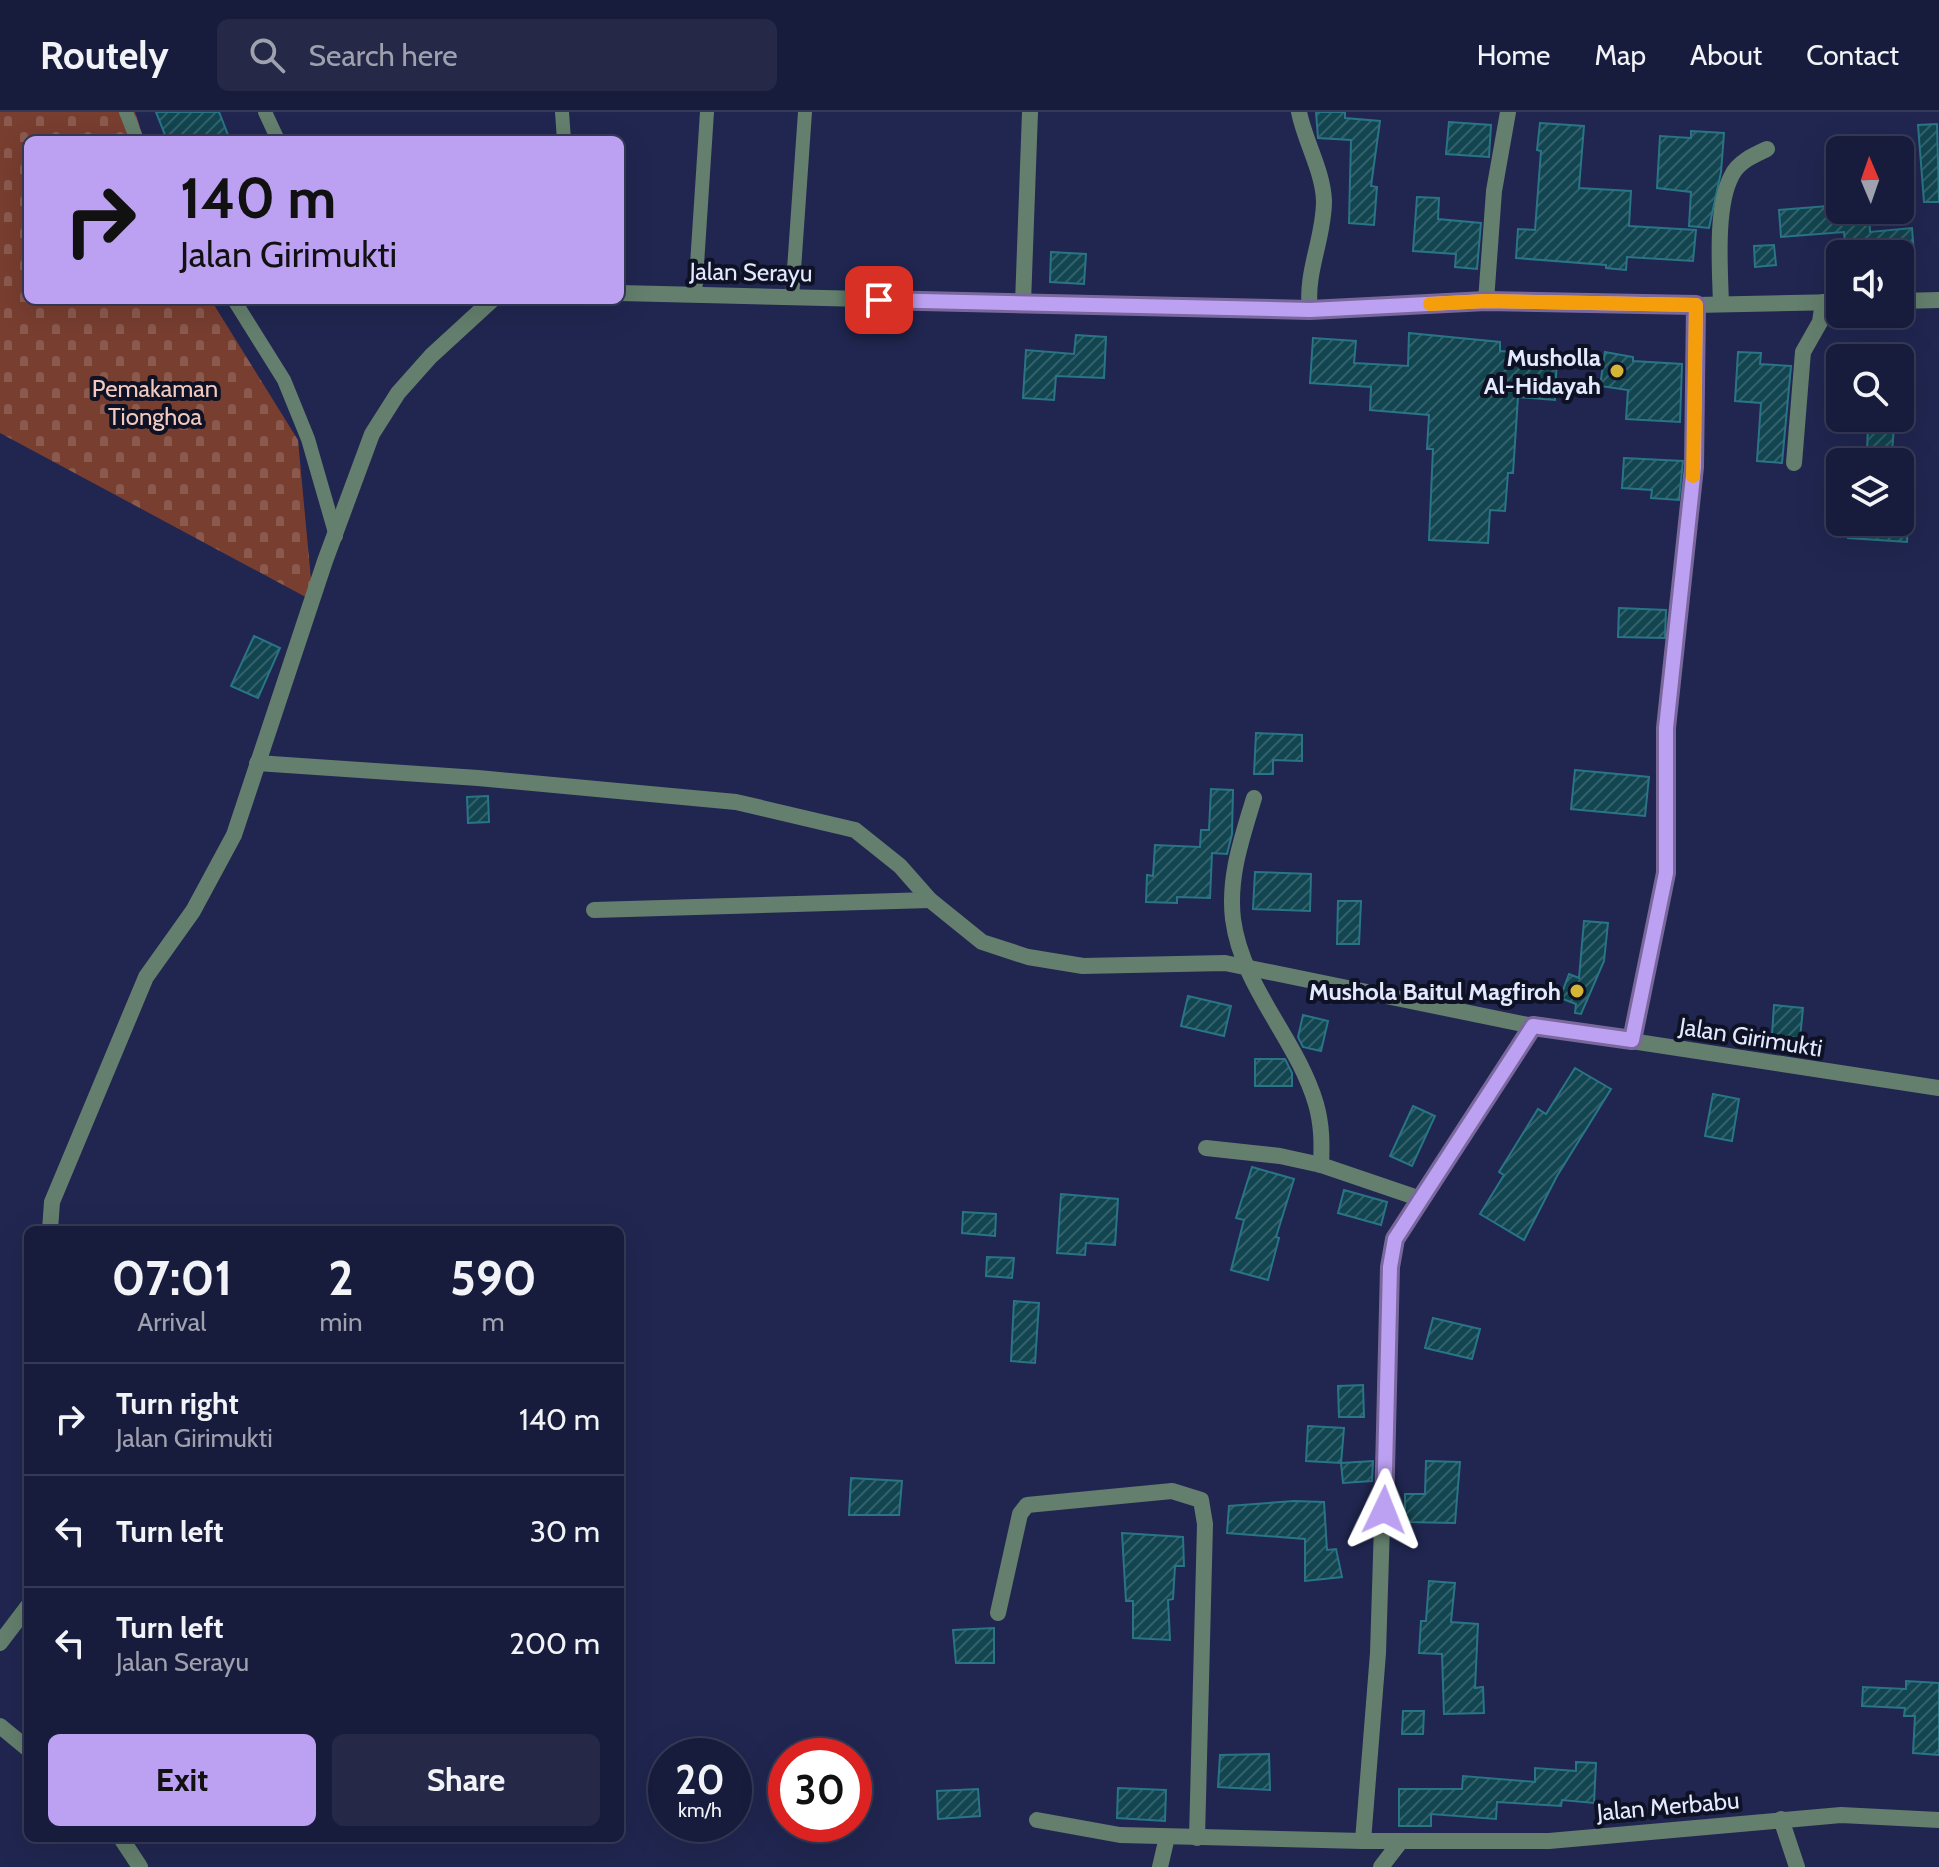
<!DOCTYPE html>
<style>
:root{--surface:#181c3c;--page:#252947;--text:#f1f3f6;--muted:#9fa1af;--line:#363a56;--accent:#bca0f2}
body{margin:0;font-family:Cabin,sans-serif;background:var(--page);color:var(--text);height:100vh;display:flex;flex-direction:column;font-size:30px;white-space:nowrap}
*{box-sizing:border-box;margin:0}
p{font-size:26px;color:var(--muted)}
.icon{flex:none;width:44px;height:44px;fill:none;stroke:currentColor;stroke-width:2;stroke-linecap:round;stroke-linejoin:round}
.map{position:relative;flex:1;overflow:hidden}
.details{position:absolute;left:24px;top:1114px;width:600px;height:616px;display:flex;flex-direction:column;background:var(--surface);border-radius:12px;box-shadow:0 8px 32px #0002,0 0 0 2px var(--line)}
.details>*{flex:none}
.guide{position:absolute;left:24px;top:24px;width:600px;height:168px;border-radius:12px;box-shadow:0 8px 32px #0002,0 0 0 2px var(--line);background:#bca0f2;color:#111;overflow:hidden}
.needle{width:52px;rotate:358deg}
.tools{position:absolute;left:1826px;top:24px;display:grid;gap:16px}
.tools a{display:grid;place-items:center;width:88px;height:88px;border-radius:12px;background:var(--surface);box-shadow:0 8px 32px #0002,0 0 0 2px var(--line);font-size:40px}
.speed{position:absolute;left:648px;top:1626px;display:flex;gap:16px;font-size:40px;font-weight:700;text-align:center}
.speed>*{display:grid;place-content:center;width:104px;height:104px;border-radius:50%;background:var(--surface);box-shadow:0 8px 32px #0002,0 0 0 2px var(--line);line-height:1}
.speed small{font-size:20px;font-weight:400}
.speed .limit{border:12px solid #d22;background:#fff;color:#111}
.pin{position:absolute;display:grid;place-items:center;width:68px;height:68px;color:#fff;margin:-34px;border-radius:16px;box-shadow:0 4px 12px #0006}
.me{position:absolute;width:88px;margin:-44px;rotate:2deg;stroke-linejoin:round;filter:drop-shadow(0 0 6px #0008)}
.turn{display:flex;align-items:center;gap:28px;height:168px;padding:0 24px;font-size:36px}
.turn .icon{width:104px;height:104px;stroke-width:2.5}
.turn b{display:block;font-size:56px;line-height:68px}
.eta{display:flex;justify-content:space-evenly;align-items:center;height:136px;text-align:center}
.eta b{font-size:48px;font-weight:700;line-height:56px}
.primary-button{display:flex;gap:16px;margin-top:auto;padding:16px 24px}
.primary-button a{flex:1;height:92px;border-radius:12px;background:var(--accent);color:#111;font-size:32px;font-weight:700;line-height:92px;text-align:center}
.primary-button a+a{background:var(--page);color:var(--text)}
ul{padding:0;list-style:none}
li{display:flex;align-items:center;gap:24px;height:112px;padding:0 24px;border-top:2px solid var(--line)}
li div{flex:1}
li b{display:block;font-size:30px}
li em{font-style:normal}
header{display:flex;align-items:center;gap:48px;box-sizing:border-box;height:112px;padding:0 40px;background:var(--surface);border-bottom:2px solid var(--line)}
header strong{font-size:38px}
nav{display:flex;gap:44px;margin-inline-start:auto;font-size:28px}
.search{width:560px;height:72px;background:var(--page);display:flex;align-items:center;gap:20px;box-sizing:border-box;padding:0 28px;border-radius:12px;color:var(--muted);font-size:30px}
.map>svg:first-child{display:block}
.cemetery{fill:url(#cemetery-stones)}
.building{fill:url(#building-hatch);stroke:#297585;stroke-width:2}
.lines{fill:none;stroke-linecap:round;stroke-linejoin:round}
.lane{stroke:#647f6d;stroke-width:14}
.street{stroke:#647f6d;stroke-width:16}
.route-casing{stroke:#7a689d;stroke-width:20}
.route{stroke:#bca0f2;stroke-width:14}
.slow{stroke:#f59e0b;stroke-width:14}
.poi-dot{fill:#d5b535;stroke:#0e1224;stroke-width:3}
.labels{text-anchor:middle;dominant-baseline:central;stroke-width:8;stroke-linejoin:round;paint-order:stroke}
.street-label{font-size:24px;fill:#e3e9ff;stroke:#0e1224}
.poi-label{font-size:24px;font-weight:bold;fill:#e3e9ff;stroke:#0e1224;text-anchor:end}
.park-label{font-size:24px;fill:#f2c9bf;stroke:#0e1224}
</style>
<header>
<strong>Routely</strong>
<div class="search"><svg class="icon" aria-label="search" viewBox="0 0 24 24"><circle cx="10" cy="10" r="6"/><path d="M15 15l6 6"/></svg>Search here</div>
<nav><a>Home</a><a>Map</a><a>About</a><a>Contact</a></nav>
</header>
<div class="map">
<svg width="1939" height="1755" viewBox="0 0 1939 1755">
<defs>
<pattern id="cemetery-stones" width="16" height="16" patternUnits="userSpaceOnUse" patternTransform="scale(2)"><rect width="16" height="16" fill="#783e30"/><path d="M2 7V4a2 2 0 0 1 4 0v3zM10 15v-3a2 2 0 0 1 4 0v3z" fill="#8b5a4f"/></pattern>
<pattern id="building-hatch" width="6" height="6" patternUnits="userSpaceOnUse" patternTransform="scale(2)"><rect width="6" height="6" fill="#114550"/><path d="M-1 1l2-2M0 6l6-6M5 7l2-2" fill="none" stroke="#34606a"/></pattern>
</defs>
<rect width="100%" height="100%" fill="#202650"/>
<path class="cemetery" d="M0 0H135L144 28H28V188H211L298 328 313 489 0 321Z"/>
<g class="building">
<path d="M156 0H219L228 23 215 28H167Z"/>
<path d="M1316 0H1345V6L1380 9 1371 74 1377 75 1374 113 1349 111 1351 28 1318 26Z"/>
<path d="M1449 10 1491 13 1489 45 1446 42Z"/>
<path d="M1540 11 1584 14 1579 76 1631 79 1629 114 1696 118 1693 149 1627 145 1626 158 1606 156V153L1516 146 1518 117 1535 118 1541 39 1537 38Z"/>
<path d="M1937 12 1939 90H1924L1918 13Z"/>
<path d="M1691 19 1724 21 1721 60 1709 116 1689 114 1691 80 1657 76 1660 24 1691 26Z"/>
<path d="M1417 85 1439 86 1438 107 1481 111 1477 157 1455 155 1456 142 1413 139Z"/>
<path d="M1840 93V98H1869L1870 120 1912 116 1914 142H1846L1844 120 1781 125 1779 98Z"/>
<path d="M1774 133 1776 153 1755 155 1754 134Z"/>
<path d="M1051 140 1086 142 1084 172 1050 170Z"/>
<path d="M1409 221 1500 230V239L1557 243 1555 288 1518 285 1513 361H1508L1505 399 1490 398 1488 431 1429 428 1433 337H1427L1429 303 1370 298 1371 275 1310 271 1313 226 1356 229 1354 251 1408 254Z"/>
<path d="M1076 223 1106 225 1104 266 1056 264 1054 288 1023 286 1026 238 1074 242Z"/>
<path d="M1605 240 1633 245V249L1682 252 1680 310 1626 307 1628 278 1600 274Z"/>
<path d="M1738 240 1761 241 1760 252 1791 254 1782 351 1757 349 1761 291 1735 289Z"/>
<path d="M1868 312 1894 314 1892 341 1867 340Z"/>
<path d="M1624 346 1683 349 1679 388 1651 386 1652 378 1622 376Z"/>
<path d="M1848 410H1908L1907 430 1848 426Z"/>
<path d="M1619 496 1666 498 1665 526 1618 525Z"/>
<path d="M254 524 280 536 258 586 231 574Z"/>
<path d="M1256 621 1302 623V649L1273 648V662H1254Z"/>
<path d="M1575 658 1649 665 1645 704 1571 697Z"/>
<path d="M1211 677 1233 678 1232 722 1227 742 1212 741 1210 786 1177 785V791L1146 790 1147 763 1153 764 1155 733 1200 735 1201 718H1209Z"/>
<path d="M488 684 489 710 468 711 467 685Z"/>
<path d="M1255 760 1311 762 1310 799 1253 797Z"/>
<path d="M1338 789H1361L1359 832H1337Z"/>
<path d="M1584 809 1608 811 1604 849 1581 902 1575 901 1576 892 1560 886 1569 862 1579 866Z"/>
<path d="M1188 884 1231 894 1224 924 1181 914Z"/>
<path d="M1774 893 1803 896 1800 926 1772 923Z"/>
<path d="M1303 903 1328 909 1321 939 1303 935 1298 925Z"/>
<path d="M1255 947H1285L1292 961V974H1255Z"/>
<path d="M1575 956 1611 977 1557 1064 1524 1128 1480 1102 1504 1063 1499 1060 1538 997 1546 1002Z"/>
<path d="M1713 982 1739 987 1732 1029 1705 1024Z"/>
<path d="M1413 994 1435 1004 1412 1054 1390 1044Z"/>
<path d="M1252 1055 1294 1067 1276 1125 1279 1126 1268 1168 1231 1158 1244 1108 1236 1106Z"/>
<path d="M1344 1078 1387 1090 1381 1113 1338 1101Z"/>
<path d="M1061 1082 1118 1087 1115 1133 1086 1131 1085 1143 1057 1141Z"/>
<path d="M963 1100 996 1102 995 1124 962 1121Z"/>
<path d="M987 1145 1014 1146 1012 1166 986 1164Z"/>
<path d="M1014 1189 1039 1191 1035 1251 1011 1249Z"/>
<path d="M1433 1206 1480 1217 1472 1247 1425 1236Z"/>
<path d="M1363 1273 1364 1305H1339L1338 1274Z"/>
<path d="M1308 1314 1344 1316 1341 1351 1306 1349Z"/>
<path d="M1373 1349 1372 1369 1343 1371 1341 1351Z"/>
<path d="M1426 1349 1460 1350 1455 1411 1405 1410V1382H1425Z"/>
<path d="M851 1366 902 1369 899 1403H849Z"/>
<path d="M1294 1389 1324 1390 1327 1438 1336 1437 1342 1465 1305 1469V1427L1227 1421 1229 1394Z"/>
<path d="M1122 1421 1183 1425 1184 1454H1175L1173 1487 1168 1488 1170 1528 1133 1526V1489H1126Z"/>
<path d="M1429 1469 1455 1471 1451 1510 1478 1512 1475 1576 1483 1575 1484 1601 1444 1602 1442 1542 1419 1541 1421 1509H1426Z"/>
<path d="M994 1516V1551H956L953 1518Z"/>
<path d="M1906 1569 1939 1571V1643L1913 1641 1915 1604H1904L1905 1596 1862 1594 1863 1575 1906 1577Z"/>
<path d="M1403 1599H1424L1423 1622H1402Z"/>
<path d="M1269 1642 1270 1678 1218 1675 1220 1643Z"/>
<path d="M1576 1650 1596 1651 1594 1691 1562 1688 1561 1694 1497 1690 1496 1707 1431 1702V1714H1399V1677H1462L1463 1664 1535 1670V1656L1576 1659Z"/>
<path d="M1118 1676 1166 1678 1165 1709 1117 1706Z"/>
<path d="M978 1677 980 1704 938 1707 937 1679Z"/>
</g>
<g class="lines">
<g class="lane">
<path d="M126 0 137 28"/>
<path d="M265 0 278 28"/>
<path d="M562 0 564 28"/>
<path d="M695 183 707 0"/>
<path d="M792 186 805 0"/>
<path d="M234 188 284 268 308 327 336 424"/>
</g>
<g class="street">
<path d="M1299 0C1305 30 1323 59 1324 89 1324 127 1305 160 1310 198"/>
<path d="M620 181 1310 198 1486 189 1696 193 1840 190"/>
<path d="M1486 189 1494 79 1508 0"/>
<path d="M1900 189 1939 188"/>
<path d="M1023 191 1030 0"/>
<path d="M1721 192C1720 157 1715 94 1732 63 1738 50 1754 43 1767 37"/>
<path d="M1794 351 1803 240 1820 210 1823 190"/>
<path d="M257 651 478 666 736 690 855 718 900 754 930 788 982 830 1028 845 1083 854 1225 851 1533 914 1939 976"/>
<path d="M1254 686C1242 726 1228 765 1233 807 1242 876 1297 927 1316 992 1322 1013 1322 1032 1321 1053"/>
<path d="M594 798 930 788"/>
<path d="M1632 928 1666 761V616L1694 355 1696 193"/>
<path d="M1206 1036 1280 1044 1321 1053 1421 1087"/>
<path d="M50 1118 52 1090 146 865 193 799 234 723 325 449 372 322 398 281 431 244 492 188"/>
<path d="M998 1501 1020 1402 1027 1393 1172 1379 1201 1388 1205 1412 1197 1726"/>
<path d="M0 1531 28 1494"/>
<path d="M0 1614 28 1637"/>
<path d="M1781 1707 1797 1755"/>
<path d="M1037 1708 1120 1723 1363 1729"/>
<path d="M121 1726 140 1755"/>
<path d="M1401 1729H1549L1841 1703 1939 1708"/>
<path d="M1160 1755 1167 1725"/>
<path d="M1381 1755 1401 1729H1363L1378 1541 1390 1155 1395 1127 1533 914"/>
</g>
</g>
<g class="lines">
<g class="route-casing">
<path id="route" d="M879 188 1310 198 1486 189 1696 193 1694 355 1666 616V761L1632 928 1533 914 1395 1127 1390 1155 1384 1398"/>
</g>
<use href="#route" class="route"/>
<path class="slow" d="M1430 192 1486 189 1696 193 1693 364"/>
</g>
<g class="poi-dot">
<circle cx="1617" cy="259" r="8"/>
<circle cx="1577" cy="879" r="8"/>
</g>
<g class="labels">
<g class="street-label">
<text transform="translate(751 160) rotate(1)">Jalan Serayu</text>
<text transform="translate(1751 925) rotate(9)">Jalan Girimukti</text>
<text transform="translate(1668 1694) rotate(-5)">Jalan Merbabu</text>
</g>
<g class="poi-label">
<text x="1601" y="245">Musholla<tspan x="1601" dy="28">Al-Hidayah</tspan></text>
<text x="1561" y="879">Mushola Baitul Magfiroh</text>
</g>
<g class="park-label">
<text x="155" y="276">Pemakaman<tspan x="155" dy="28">Tionghoa</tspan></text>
</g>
</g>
</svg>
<div class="tools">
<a><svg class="needle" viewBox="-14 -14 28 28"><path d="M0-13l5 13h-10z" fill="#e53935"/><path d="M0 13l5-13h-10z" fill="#9fa1af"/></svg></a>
<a><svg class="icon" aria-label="sound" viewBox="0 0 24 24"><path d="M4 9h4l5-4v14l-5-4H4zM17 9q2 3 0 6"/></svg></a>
<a><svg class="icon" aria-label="search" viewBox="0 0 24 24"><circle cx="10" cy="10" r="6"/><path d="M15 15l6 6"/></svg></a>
<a><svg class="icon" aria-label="layers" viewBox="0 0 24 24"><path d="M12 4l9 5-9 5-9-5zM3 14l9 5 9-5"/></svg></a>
</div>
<div class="speed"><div>20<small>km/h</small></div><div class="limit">30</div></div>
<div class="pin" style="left:879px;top:188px;background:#d93025"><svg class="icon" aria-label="arrive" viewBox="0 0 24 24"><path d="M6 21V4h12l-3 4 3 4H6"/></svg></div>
<svg class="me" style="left:1384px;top:1398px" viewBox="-20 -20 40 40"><path d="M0-17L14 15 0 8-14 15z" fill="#bca0f2" stroke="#fff" stroke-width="4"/></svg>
<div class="guide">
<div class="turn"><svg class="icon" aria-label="right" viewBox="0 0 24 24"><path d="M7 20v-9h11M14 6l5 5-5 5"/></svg><div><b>140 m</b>Jalan Girimukti</div></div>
</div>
<section class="details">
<div class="eta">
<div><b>07:01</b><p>Arrival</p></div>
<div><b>2</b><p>min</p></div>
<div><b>590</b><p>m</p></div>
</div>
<ul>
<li><svg class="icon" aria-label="right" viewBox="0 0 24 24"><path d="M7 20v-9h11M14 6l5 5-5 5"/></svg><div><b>Turn right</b><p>Jalan Girimukti</p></div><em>140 m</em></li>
<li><svg class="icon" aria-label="left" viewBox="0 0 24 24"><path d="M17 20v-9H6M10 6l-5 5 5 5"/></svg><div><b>Turn left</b></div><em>30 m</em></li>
<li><svg class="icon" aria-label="left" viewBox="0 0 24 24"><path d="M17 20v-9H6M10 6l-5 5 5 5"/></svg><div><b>Turn left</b><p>Jalan Serayu</p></div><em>200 m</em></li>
</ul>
<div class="primary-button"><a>Exit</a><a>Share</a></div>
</section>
</div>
